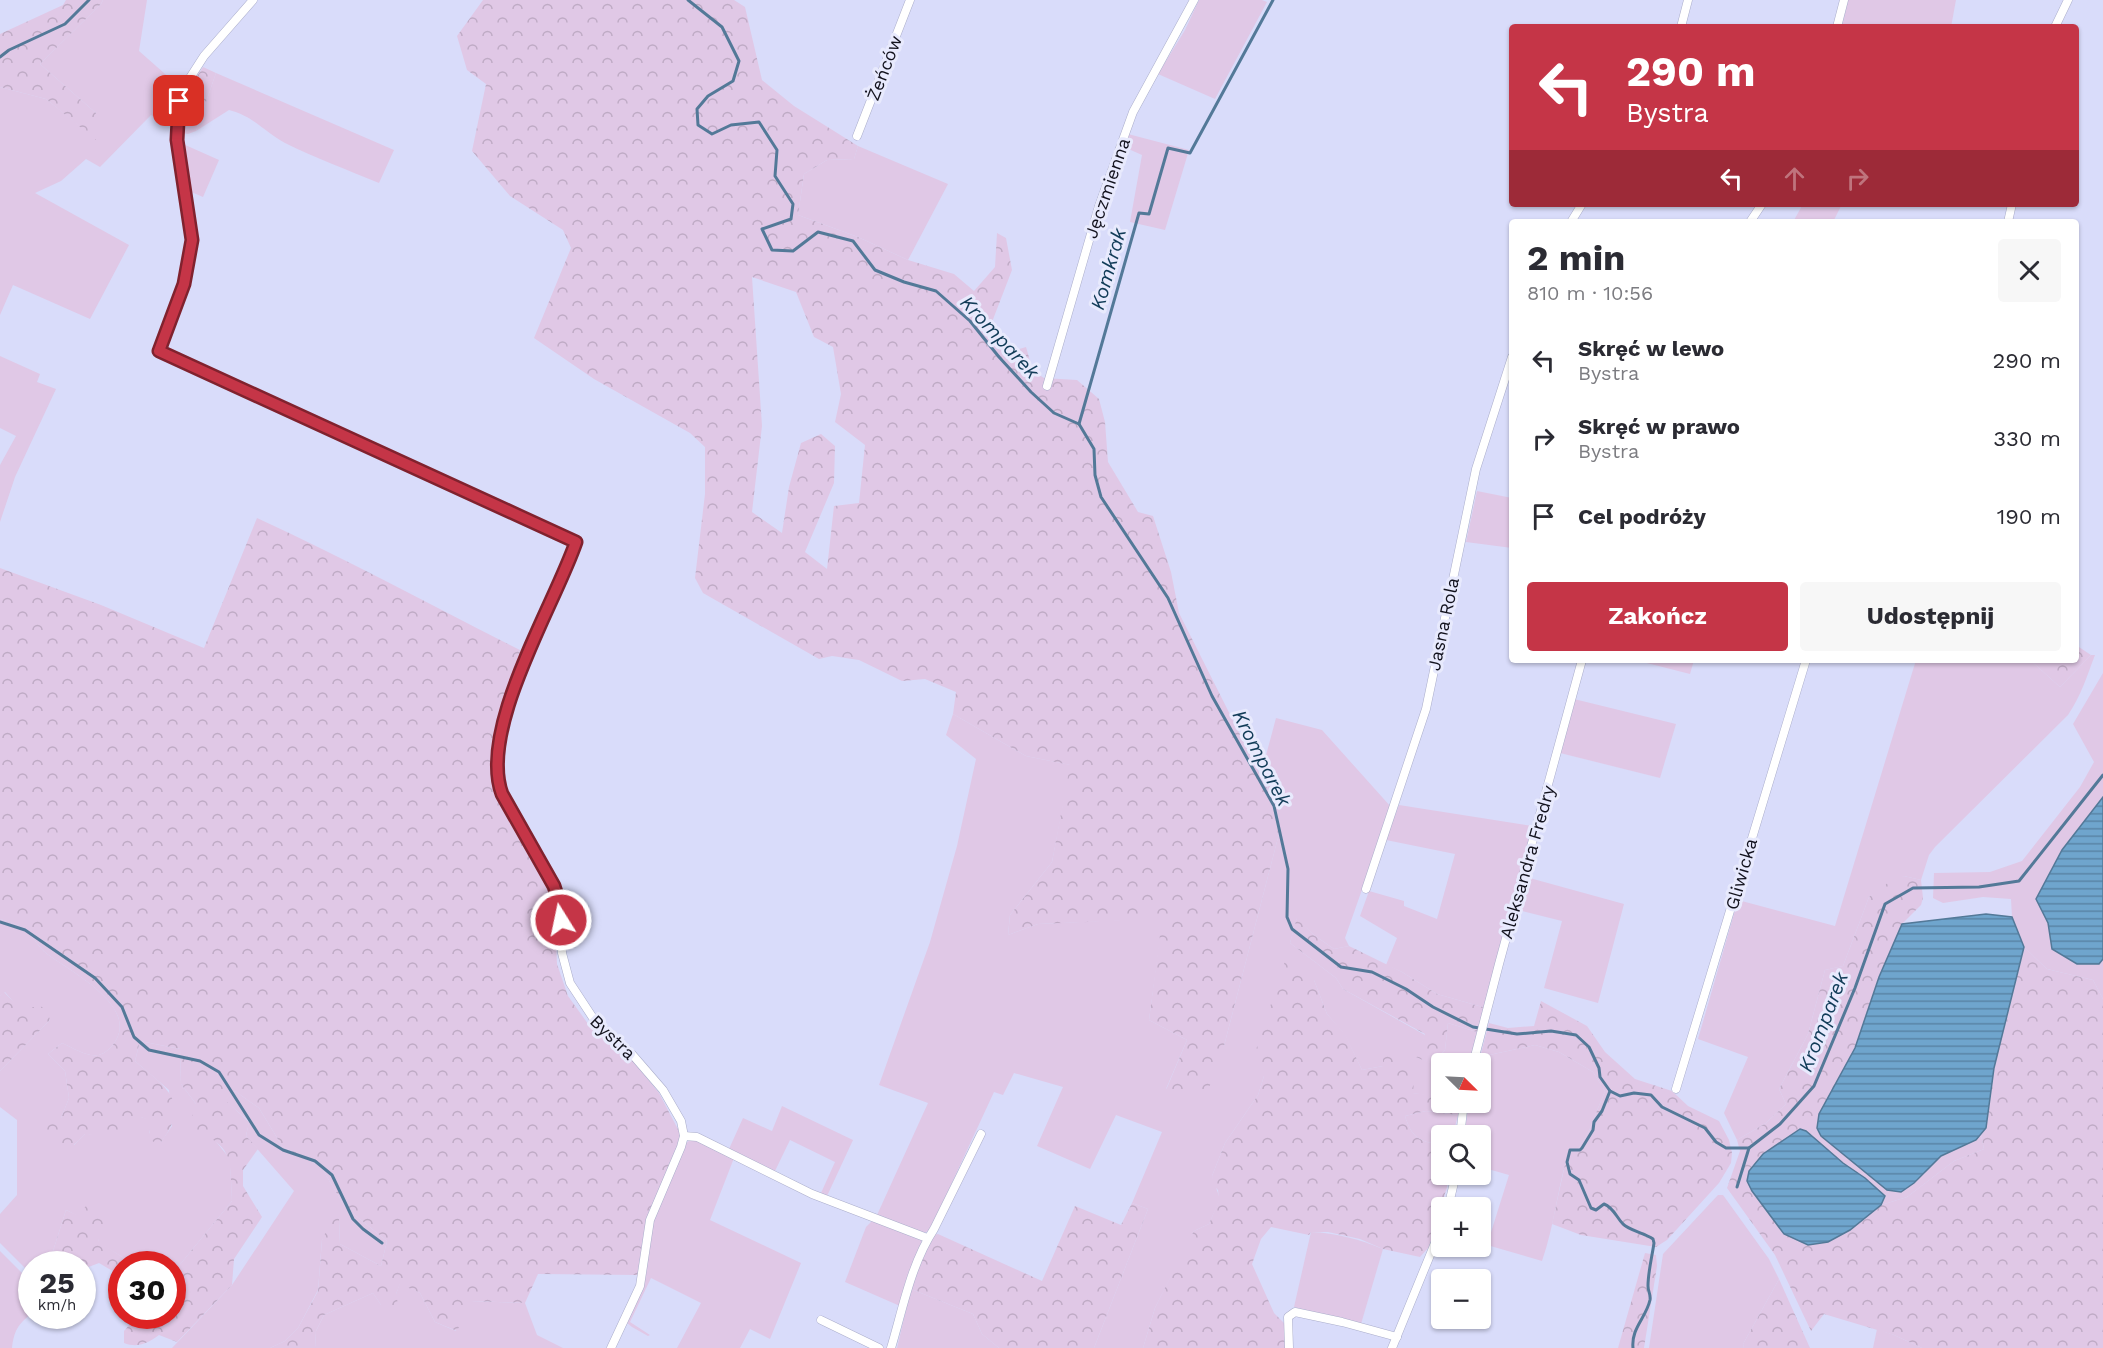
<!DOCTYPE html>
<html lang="pl">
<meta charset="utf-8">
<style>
:root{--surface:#fff;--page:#f7f7f7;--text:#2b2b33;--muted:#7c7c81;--accent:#c53547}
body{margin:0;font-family:"Work Sans",sans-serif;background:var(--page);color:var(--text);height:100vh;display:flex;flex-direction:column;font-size:22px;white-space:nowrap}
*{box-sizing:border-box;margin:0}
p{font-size:20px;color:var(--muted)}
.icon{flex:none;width:33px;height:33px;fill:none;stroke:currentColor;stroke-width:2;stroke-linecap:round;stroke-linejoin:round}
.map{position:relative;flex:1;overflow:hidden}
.drawer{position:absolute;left:1509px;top:219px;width:570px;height:444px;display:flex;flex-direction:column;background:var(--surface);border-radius:6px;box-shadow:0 2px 4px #0004}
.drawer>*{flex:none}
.hud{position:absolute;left:1509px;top:24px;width:570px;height:183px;border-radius:6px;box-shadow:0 2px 4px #0004;background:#c53547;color:#fff;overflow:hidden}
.needle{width:39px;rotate:114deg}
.buttons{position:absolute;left:1431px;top:1053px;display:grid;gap:12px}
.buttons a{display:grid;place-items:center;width:60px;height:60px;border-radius:6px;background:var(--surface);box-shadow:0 2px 4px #0004;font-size:30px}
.speed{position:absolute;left:18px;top:1251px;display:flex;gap:12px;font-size:30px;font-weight:700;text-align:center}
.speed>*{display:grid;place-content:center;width:78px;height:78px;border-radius:50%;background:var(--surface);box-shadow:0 2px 4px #0004;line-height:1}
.speed small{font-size:15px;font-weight:400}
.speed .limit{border:9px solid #d22;background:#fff;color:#111}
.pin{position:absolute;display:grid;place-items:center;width:51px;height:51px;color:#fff;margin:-26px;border-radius:12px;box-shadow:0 3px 9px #0006}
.me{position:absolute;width:66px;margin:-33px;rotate:350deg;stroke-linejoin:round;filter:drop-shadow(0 0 4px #0008)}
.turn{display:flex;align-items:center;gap:21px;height:126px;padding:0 18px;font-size:27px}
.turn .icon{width:78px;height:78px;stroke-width:2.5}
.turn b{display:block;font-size:42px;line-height:51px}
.lanes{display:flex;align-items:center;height:57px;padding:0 18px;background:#0003;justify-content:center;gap:30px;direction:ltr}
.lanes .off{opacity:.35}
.round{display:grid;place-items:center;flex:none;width:63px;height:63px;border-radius:6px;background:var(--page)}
.head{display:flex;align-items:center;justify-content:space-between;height:102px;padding:0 18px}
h1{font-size:36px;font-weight:700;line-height:45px}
.primary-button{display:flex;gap:12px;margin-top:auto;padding:12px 18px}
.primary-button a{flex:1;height:69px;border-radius:6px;background:var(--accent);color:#fff;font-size:24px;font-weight:700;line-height:69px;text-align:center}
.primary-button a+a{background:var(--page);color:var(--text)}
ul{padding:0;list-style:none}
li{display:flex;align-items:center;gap:18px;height:78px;padding:0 18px}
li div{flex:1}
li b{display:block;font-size:22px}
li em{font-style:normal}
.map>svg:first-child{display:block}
.green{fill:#e0c8e6}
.forest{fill:url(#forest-crowns);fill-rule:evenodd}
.water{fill:url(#water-rules);stroke:#537998;stroke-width:1.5}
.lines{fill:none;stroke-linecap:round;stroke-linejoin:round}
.stream{stroke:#537998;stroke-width:3}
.street-casing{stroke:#abaecb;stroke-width:9}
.street{stroke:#fff;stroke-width:8}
.route-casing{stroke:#80222e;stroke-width:15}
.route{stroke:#c53547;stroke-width:10}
.labels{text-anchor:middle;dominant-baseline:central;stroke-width:6;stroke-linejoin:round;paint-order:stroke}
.street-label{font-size:18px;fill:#12121d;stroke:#e8eafd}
.water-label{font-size:20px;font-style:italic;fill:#113c58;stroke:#e8eafd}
</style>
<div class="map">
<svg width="2103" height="1348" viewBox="0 0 2103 1348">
<defs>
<pattern id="forest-crowns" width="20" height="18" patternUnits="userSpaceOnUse" patternTransform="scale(1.5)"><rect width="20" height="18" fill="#e0c8e6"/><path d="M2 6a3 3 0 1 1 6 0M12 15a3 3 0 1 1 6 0" fill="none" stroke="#bfabc5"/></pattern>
<pattern id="water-rules" width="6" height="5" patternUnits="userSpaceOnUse" patternTransform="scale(1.5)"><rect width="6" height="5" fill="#6fa5cd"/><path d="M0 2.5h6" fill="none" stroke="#5a85a6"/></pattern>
</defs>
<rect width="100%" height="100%" fill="#d9dcfa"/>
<g class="green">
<path d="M103 0H147L139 51 173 81 169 126 151 115 100 167 86 159 61 181 35 193 129 245 90 319 13 285 0 315V87L46 99 96 139V113L40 64 101 4Z"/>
<path d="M1199 0H1262L1267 2 1215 99 1158 74 1185 30Z"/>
<path d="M1848 0H1956L1951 27H1842Z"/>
<path d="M216 73 394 150 379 183C348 170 315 158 285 143 263 131 255 117 229 110L196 131Z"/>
<path d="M1128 134 1189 150 1165 230 1130 222 1142 155 1124 147Z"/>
<path d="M183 144 219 160 203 197 189 191Z"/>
<path d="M858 146 948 184 908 260 858 237 798 215 804 174 827 160 854 159Z"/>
<path d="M1803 204H1842L1833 222H1793Z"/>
<path d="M0 356 40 374 37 382 56 389 15 477 0 522V465L16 436 0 428Z"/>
<path d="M1477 491 1512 498V548L1466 542Z"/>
<path d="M2091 655H2095C2087 676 2081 696 2068 715L1935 847 1929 855 1921 880 1904 876 1869 897 1843 966 1825 970 1808 1034 1779 1089 1786 1104 1766 1123 1737 1140 1724 1113 1748 1057 1698 1039 1738 900 1835 926 1916 660H2030L2060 687Z"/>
<path d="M1635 660H1694L1690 674Z"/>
<path d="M2103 673V797L2062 850 2036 899 2048 923 2053 949 2099 964 2103 959V999L2093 980 2047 969 2024 947 2012 917 2011 899 1983 897 1943 903 1933 898 1934 873 1990 872 2022 861 2080 787 2094 762 2073 724Z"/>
<path d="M1574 699 1676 724 1660 778 1560 753Z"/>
<path d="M953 714 1026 756 1071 765 1052 862 1010 915 1008 935 1038 924 1163 918 1149 1020 1187 1040 1166 1089 1224 1046 1280 830 1275 804 1261 774 1276 718 1322 730 1391 807 1345 938 1349 946 1334 949 1314 935 1297 918 1290 943 1336 978 1343 989 1425 1035 1417 1057 1433 1064 1445 1050 1448 1023 1480 1033 1471 1063 1442 1064 1441 1079 1430 1096 1413 1093 1383 1066 1362 1070 1345 1035 1327 1014 1314 980 1264 1076 1258 1095 1225 1143 1212 1176 1220 1199 1209 1224 1194 1231 1155 1308 1143 1348H1094L1148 1209 1132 1203 1162 1132 1116 1115 1090 1169 1037 1146 1063 1087 1014 1073 1003 1095 994 1092 930 1230 924 1233 877 1215 928 1103 879 1085 930 942 957 846 976 759 946 735Z"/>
<path d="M1399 805 1532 826 1486 1008 1437 994 1402 972 1386 965 1397 938 1360 916 1369 891 1404 901V906L1437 919 1455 854 1386 840Z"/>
<path d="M1526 877 1624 904 1598 1003 1544 988 1562 921 1518 910Z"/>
<path d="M0 919C8 922 19 924 25 930 34 937 38 947 47 954 71 972 145 1009 111 1047 96 1064 80 1051 62 1043L48 1054 65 1071 69 1098 61 1118 74 1145 85 1134C102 1135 122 1131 133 1117H141L150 1120 151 1126 149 1133 161 1142 172 1126 169 1090 135 1061 140 1041 180 1049 181 1084 196 1104 214 1139 230 1159 232 1201 173 1273 172 1264H134L99 1243C98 1229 78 1215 66 1210L53 1251 40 1264H32L31 1274 0 1243V1214L17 1195V1120L0 1107V1071L50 1020 16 1005 5 992 0 996Z"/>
<path d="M1535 1045 1559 1052 1593 1072 1605 1091 1588 1133 1578 1149 1570 1147C1558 1184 1555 1224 1542 1261L1487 1245 1509 1175 1481 1167 1480 1136H1464L1469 1103 1480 1102V1064L1479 1063 1480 1057Z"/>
<path d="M235 1091 259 1108 282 1146 321 1167 345 1207 387 1241 381 1266 340 1244 339 1219 322 1240 318 1290 298 1328 285 1341 270 1348H172L232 1285 294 1191 246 1136 249 1121 224 1100Z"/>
<path d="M782 1106 853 1140 827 1196 821 1193 835 1162 790 1140 775 1171 729 1149 743 1118 772 1131Z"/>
<path d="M1426 1111 1458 1115 1453 1135 1442 1136 1441 1145C1419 1141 1412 1138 1405 1116Z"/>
<path d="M1817 1128 1821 1136 1887 1190 1901 1192C1916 1181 1928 1165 1943 1155 1955 1146 1971 1145 1981 1135L1984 1149 1954 1161 1907 1197 1881 1205 1884 1200C1876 1181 1858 1175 1842 1163 1832 1155 1819 1145 1811 1135Z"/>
<path d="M690 1140 699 1141 734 1158 710 1220 801 1263 770 1339 750 1329 740 1348H677L701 1303 651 1278 630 1322 650 1335 648 1336 632 1327 627 1323 646 1275 649 1232 685 1144Z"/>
<path d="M1718 1195H1723L1769 1259 1779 1279 1743 1344 1744 1348H1649L1663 1254Z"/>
<path d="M872 1221 922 1240 900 1306 845 1282 866 1227Z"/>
<path d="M1311 1232C1336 1233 1359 1239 1383 1249L1361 1324 1294 1307Z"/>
<path d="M0 1251 31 1282V1314C18 1324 14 1331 12 1348H0Z"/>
<path d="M400 1283 420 1293 435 1322 456 1331 471 1301 525 1303 537 1335 563 1348H315L316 1331 324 1315 373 1293 381 1305 396 1294Z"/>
<path d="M911 1289 973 1314 982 1334 999 1348H897Z"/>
<path d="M1877 1329 1894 1335 1922 1348H1873Z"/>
</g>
<g class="forest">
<path d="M66 0H103L101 4 40 64 96 113V140L46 99 0 87V34L63 5Z"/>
<path d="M483 0H734L745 7 762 80 794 106 858 146 854 159 827 160 804 174 798 215 858 237 908 260 954 274 974 291 995 267 997 233 1006 238 1012 270 987 335 1006 353 1026 347 1033 371 1044 378 1077 380 1099 399 1105 422 1108 462 1138 512 1153 516 1171 572 1179 613 1275 804 1280 830 1224 1046 1209 1088 1188 1098 1166 1090 1187 1040 1149 1020 1162 919 1038 924 1008 935 1010 915 1052 862 1070 765 1026 756 953 714 956 692 925 679 902 681 859 660 832 656 819 659 703 593 695 578 705 494V447L690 433 594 379 534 338 571 248 563 230 510 196 472 151 486 84 467 70 457 36ZM752 277 796 292 814 337 833 347 841 394 835 422 865 445 859 503 834 506 827 569 805 552 834 483 835 446 821 434 801 443 789 487 782 533 752 512 762 426Z"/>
<path d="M203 67 216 73 196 131 188 134 182 133C183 102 186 93 203 67Z"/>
<path d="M257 518C347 559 434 607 522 651L508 689 492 749V781L500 803 550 889 555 920 557 964 568 996 591 1028 631 1058 659 1093 681 1135V1141L647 1219 644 1232 640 1274 637 1275 538 1274 525 1303 472 1301 457 1331 435 1322 420 1293 400 1284 396 1294 400 1314 396 1315 381 1305 373 1293 324 1315 316 1331 315 1348H270L285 1341 298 1328 318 1291 322 1240 333 1216 339 1219 340 1244 381 1266 387 1241 345 1207 321 1167 282 1146 259 1108 235 1091 225 1100 249 1122 246 1136 258 1149 243 1170V1186L262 1217 234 1259 232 1285 177 1342 159 1335C147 1344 137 1348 124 1343V1331L137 1316H172L173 1273 232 1201C230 1156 234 1147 189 1127L196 1104 181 1084 180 1049 140 1041 135 1061C165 1087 192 1101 161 1142H154L149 1139 150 1121 141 1117 133 1118 127 1125 126 1135 115 1138 85 1134C74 1145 70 1151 53 1149L45 1136 48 1124 61 1118 69 1098 65 1071 48 1054 62 1043C80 1051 96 1064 111 1047 145 1009 71 972 47 954 38 947 34 937 25 930 19 924 8 922 0 919V568L101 605 204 648Z"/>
<path d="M2076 645 2091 655 2060 687 2030 660H2076Z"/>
<path d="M1904 876 1921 880 1923 898 1921 905 1902 924 1879 977 1855 1048 1819 1114 1817 1128 1811 1135 1806 1131 1800 1129 1763 1154 1749 1171 1850 1230 1881 1205 1907 1197 1954 1161 1984 1149 1981 1135 1986 1128 1994 1068 2024 947 2047 969 2093 980 2103 999V1348H1922L1894 1335 1824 1314 1811 1331 1775 1255 1727 1188 1740 1151 1737 1140 1766 1123 1786 1104 1779 1089 1808 1034 1825 970 1843 966 1869 897 1893 879Z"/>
<path d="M1297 917 1314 935 1334 949 1349 946 1402 972 1437 994 1486 1008 1480 1033 1448 1023 1445 1050 1432 1064 1416 1057 1425 1034 1343 989 1336 978 1290 943Z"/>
<path d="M1285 961 1314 980 1327 1014 1345 1034 1362 1070 1383 1066V1040L1394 1044 1396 1058 1415 1069 1413 1093 1430 1095 1441 1079 1442 1102 1461 1103 1458 1115 1426 1111 1405 1116C1412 1138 1419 1141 1441 1145L1442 1174 1448 1175 1447 1187 1429 1247 1420 1257 1383 1249 1360 1239 1328 1232H1311L1309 1235 1271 1227 1261 1239 1252 1264 1274 1313 1285 1324 1287 1348H1143L1155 1308 1187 1243 1194 1231 1209 1224 1219 1200 1218 1190 1213 1185 1212 1176 1225 1143 1258 1095 1264 1076 1252 1062Z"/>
<path d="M4 992C18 1006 20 1010 40 1006L47 1010 50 1020 0 1071V996Z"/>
<path d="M1541 1001 1587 1026 1605 1052 1635 1079 1672 1091 1688 1106 1719 1121 1729 1140 1732 1153 1731 1163 1719 1183 1667 1240 1656 1247 1581 1235 1552 1224 1569 1146 1578 1149 1588 1133 1605 1091 1593 1072 1559 1052 1535 1045 1480 1057 1489 1023 1508 1028 1534 1026Z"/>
<path d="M1132 1203 1148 1209 1094 1348H999L982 1334 973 1314 911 1289 929 1241 933 1235 938 1234 1042 1281 1075 1206 1121 1225Z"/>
<path d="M86 1206H103L108 1213 109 1223 98 1237 99 1242 130 1262 129 1264H122L121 1276 99 1263 86 1268 83 1272 82 1264H40L53 1251 66 1210 77 1215Z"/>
<path d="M1645 1253 1656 1255 1657 1266 1644 1348H1618Z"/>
<path d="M1779 1279 1810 1348H1744L1743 1344Z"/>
</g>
<g class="water">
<path d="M2103 797V959L2099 964H2077L2052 949 2048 923 2036 899 2062 850Z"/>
<path d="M1986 914 2012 917 2024 947 1994 1068 1986 1128 1976 1140 1941 1156 1914 1183 1901 1192 1887 1190 1821 1136 1817 1128 1819 1114 1855 1048 1879 977 1902 924Z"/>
<path d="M1800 1129 1806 1131 1843 1163 1865 1178 1885 1196 1881 1205 1850 1230 1828 1242 1808 1245 1784 1234 1752 1191 1747 1181 1749 1171 1763 1154Z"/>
</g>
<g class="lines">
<g class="stream">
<path d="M688 0 722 27 739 61 733 81 708 96 697 109 698 125 712 134 731 125 759 122 777 150 775 176 793 204 791 219 762 229 772 250 793 251 818 232 853 241 875 270 904 282 936 291 970 321 999 357 1031 392 1054 413 1079 424 1094 449 1095 475 1101 497 1168 598 1212 696 1274 806 1288 869 1287 917 1292 929 1341 967 1372 972 1406 989 1433 1007 1473 1027 1517 1034 1551 1031 1576 1035 1589 1047 1599 1068 1600 1077 1610 1091 1620 1096 1634 1093 1651 1095 1662 1107 1705 1128 1716 1142 1726 1148H1749L1780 1124 1814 1086 1855 988 1885 904 1913 888 1979 887 2019 881 2103 775"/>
<path d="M0 57 9 50 65 24 89 0"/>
<path d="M1079 424 1139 213 1149 214 1168 148 1190 153 1273 0"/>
<path d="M0 922 25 930 95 978 122 1007 134 1037 149 1050 200 1061 219 1072 259 1135 283 1150 315 1161 332 1175 353 1219 363 1229 382 1243"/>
<path d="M1610 1091 1602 1111 1594 1122 1593 1130 1582 1148 1580 1150H1570L1567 1162 1570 1174 1579 1180 1591 1208 1596 1210 1604 1204C1614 1208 1616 1217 1623 1224 1628 1230 1645 1233 1653 1239L1654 1243C1652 1257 1648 1272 1648 1286 1648 1292 1651 1294 1650 1300 1646 1318 1631 1328 1633 1348"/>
<path d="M1737 1187 1749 1148"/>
</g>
<g class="street-casing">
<g id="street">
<path d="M253 0 204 56 186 84 179 101 177 140 192 241 184 284 159 351 576 542C554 606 479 729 502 794L554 886 559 902 562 953 570 983 595 1021 631 1053 663 1090 681 1121 684 1136 681 1147 650 1220 640 1286 611 1348"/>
<path d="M1681 27 1688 0"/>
<path d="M1837 27 1844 0"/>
<path d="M2055 27 2068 0"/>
<path d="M857 136 910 0"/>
<path d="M1571 222 1582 204"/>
<path d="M1750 222 1762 204"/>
<path d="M2008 222 2012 204"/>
<path d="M1047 386 1099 206 1133 112 1194 0"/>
<path d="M1366 889 1426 709 1476 469 1512 357"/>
<path d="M1473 1064 1499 964 1582 660"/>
<path d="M1676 1089 1806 660"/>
<path d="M684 1136 697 1137 812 1194 927 1238"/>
<path d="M1460 1136 1464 1102"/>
<path d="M1448 1208 1456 1174"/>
<path d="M821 1320 879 1348"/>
<path d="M891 1348C903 1308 911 1264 934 1229L981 1134"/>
<path d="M1289 1348 1288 1317 1295 1312 1342 1322 1397 1337"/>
<path d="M1392 1348 1442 1226"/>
</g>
</g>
<use href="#street" class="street"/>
</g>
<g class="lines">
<g class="route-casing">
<path id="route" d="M179 101 177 140 192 240 184 284 159 351 576 542C554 606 478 729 502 794L554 886 559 902 561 920"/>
</g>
<use href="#route" class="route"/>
</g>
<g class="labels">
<g class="street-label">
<text transform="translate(884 68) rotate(-69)">Żeńców</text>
<text transform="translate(1107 188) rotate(-71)">Jęczmienna</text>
<text transform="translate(1443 624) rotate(-78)">Jasna Rola</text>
<text transform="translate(1527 862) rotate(-74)">Aleksandra Fredry</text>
<text transform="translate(1741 874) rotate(-74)">Gliwicka</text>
<text transform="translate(613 1037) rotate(44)">Bystra</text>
</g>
<g class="water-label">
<text transform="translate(1108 269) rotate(-74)">Komkrak</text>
<text transform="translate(1000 337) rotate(47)">Kromparek</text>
<text transform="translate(1262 758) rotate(63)">Kromparek</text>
<text transform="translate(1823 1022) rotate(-69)">Kromparek</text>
</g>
</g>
</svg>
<div class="buttons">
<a><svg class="needle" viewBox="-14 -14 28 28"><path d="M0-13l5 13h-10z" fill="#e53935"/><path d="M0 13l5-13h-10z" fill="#7c7c81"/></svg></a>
<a><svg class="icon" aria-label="search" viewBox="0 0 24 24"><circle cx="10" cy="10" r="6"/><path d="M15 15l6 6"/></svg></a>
<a>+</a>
<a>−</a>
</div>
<div class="speed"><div>25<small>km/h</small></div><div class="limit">30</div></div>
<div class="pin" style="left:179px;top:101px;background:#d93025"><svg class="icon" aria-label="arrive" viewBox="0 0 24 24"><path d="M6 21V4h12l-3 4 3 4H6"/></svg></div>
<svg class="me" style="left:561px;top:920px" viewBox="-20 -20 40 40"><circle r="17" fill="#c53547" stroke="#fff" stroke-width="3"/><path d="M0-11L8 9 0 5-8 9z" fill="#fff"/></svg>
<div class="hud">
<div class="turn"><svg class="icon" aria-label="left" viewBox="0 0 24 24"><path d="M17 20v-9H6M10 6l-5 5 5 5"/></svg><div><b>290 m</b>Bystra</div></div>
<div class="lanes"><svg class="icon" aria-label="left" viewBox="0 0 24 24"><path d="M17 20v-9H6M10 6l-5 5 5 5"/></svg><svg class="icon off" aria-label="ahead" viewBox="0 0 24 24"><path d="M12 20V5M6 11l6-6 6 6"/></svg><svg class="icon off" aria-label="right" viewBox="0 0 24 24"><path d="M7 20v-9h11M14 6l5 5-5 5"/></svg></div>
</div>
<section class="drawer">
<div class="head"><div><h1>2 min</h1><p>810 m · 10:56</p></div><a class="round"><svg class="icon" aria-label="close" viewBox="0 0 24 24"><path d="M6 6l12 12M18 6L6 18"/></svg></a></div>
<ul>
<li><svg class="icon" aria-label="left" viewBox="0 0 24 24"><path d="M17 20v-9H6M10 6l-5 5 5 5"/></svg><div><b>Skręć w lewo</b><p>Bystra</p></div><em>290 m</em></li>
<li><svg class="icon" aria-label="right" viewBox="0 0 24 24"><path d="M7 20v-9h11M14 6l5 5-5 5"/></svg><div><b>Skręć w prawo</b><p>Bystra</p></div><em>330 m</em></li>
<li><svg class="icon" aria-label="arrive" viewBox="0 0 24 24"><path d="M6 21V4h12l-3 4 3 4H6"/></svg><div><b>Cel podróży</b></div><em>190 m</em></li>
</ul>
<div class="primary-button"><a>Zakończ</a><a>Udostępnij</a></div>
</section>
</div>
